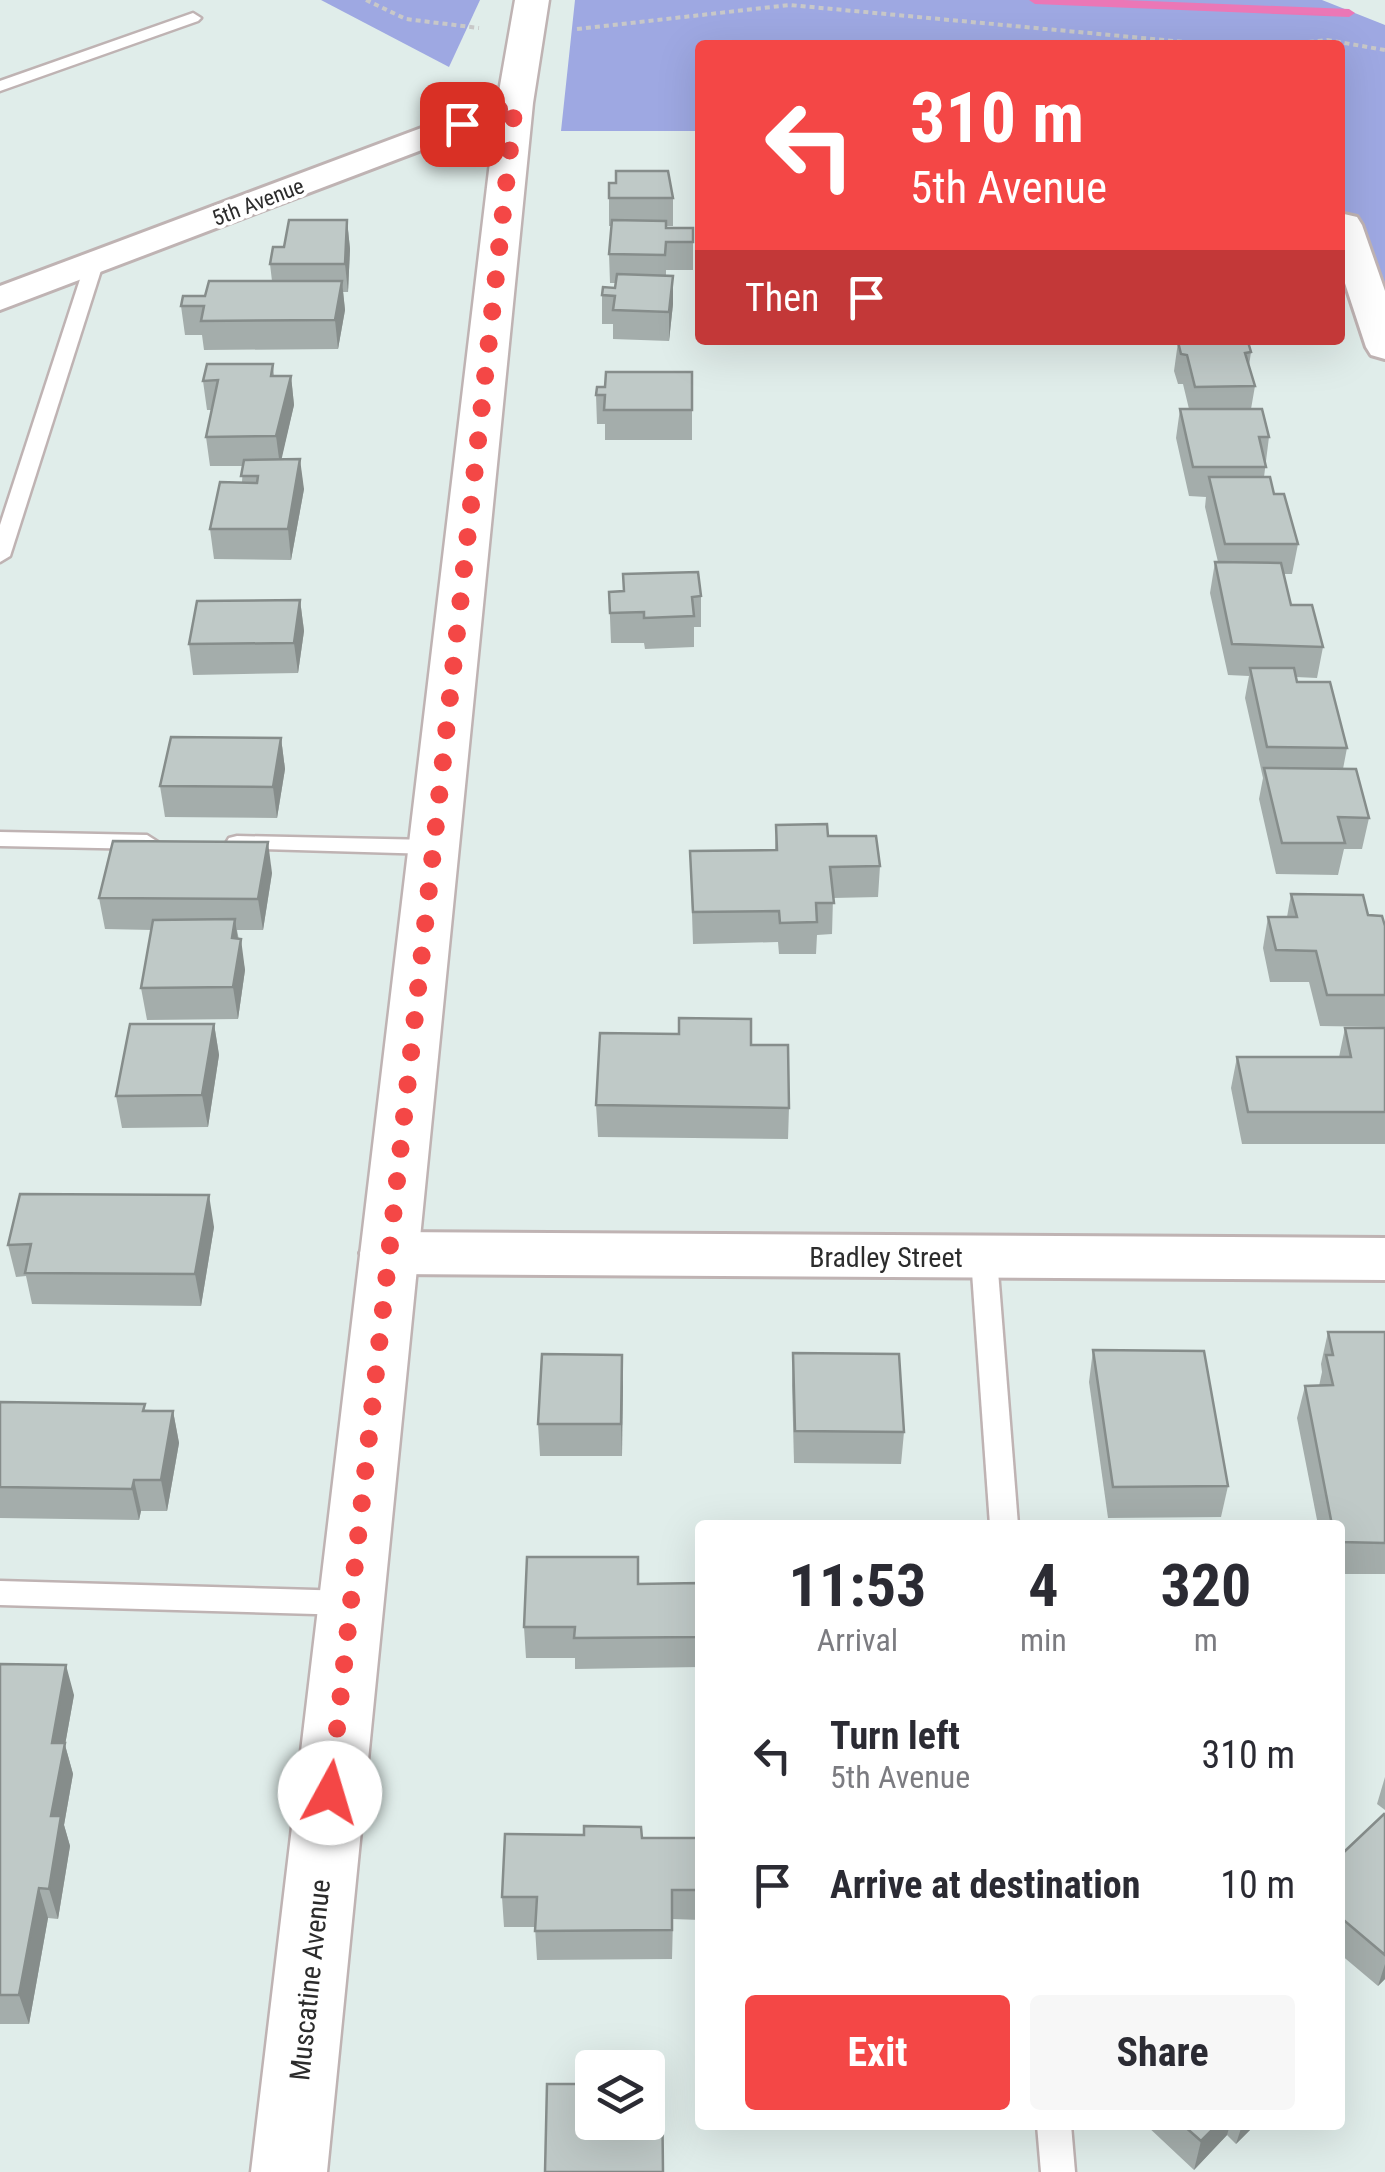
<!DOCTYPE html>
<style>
:root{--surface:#fff;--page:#f7f7f7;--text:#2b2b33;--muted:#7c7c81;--accent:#f44746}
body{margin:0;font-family:"Roboto Condensed",sans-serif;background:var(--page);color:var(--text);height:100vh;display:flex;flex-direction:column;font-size:38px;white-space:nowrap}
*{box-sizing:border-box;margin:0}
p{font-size:32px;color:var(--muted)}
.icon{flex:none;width:55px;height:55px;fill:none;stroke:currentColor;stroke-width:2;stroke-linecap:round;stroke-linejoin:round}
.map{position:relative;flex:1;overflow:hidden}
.side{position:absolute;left:695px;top:1520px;width:650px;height:610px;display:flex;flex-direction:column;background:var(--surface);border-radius:10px;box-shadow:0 10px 40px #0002}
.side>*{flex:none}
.guide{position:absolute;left:695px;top:40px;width:650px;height:305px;border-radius:10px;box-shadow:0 10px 40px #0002;background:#f44746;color:#fff;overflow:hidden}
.tools{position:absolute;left:575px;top:2050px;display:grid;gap:20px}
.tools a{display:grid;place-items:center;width:90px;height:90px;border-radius:10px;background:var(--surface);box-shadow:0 10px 40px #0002;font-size:50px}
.pin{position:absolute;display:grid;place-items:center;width:85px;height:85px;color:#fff;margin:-42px;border-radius:20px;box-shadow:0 5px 15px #0006}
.me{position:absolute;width:110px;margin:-55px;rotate:6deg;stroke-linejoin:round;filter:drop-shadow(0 0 8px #0008)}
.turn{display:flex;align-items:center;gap:35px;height:210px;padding:0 50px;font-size:45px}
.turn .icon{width:130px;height:130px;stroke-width:2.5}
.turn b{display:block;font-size:70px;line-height:85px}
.then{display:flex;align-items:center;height:95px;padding:0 50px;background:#0003;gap:20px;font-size:38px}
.eta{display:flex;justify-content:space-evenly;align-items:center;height:170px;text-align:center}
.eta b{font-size:60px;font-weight:700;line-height:70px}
.primary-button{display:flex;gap:20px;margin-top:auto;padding:20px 50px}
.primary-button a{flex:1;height:115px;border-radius:10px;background:var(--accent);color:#fff;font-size:40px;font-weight:700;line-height:115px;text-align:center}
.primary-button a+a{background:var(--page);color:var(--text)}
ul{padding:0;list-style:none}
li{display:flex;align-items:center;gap:30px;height:130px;padding:0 50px}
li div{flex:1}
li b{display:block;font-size:38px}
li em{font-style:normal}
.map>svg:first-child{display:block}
.green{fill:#9ea8e2}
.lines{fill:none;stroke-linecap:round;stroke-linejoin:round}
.stream{fill:#eb77b6;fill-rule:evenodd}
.service-casing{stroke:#bfb3b3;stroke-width:5}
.minor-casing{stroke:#bfb3b3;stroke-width:6}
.secondary-casing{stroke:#bfb3b3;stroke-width:5}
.path{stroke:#c8c8c8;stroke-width:4;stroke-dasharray:5 4;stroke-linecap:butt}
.service{fill:#fff;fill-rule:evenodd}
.minor{fill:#fff;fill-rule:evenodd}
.secondary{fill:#fff;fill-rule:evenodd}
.wall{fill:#a4adab}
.shaded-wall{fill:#868d8b}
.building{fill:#bfc9c7;stroke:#868d8b;stroke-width:2.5}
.route{stroke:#f44746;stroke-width:18;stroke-dasharray:0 32.4}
.labels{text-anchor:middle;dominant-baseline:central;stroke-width:8;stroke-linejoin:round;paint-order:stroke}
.far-street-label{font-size:22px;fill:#2c2c2c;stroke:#fff}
.street-label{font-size:28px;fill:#2c2c2c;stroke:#fff}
</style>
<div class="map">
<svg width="1385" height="2172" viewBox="0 0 1385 2172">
<rect width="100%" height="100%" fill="#e0edea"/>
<g class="green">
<path d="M321 0H480L449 67Z"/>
<path d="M575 0H1322L1385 25V283H1340V45H700V131H561Z"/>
</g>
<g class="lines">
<path class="stream" d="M1029 0H1123L1349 9 1355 13 1349 17 1035 4Z"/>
<g class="service-casing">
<g id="service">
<path d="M193 13 201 18 198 21 0 91V81Z"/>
<path d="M94 259 103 264 10 556 0 562V525L85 264Z"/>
<path d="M0 832 147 835 158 842 147 849 0 846Z"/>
<path d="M237 836 432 840 443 847 432 854 229 848 226 843 229 838Z"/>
<path d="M984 1248 993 1251 997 1258 1018 1525H990L971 1258 975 1251Z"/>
<path d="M0 1581 350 1591 360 1594 365 1603 360 1612 350 1615 0 1605Z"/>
<path d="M1037 2125H1071L1075 2172H1041Z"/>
</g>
</g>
<g class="minor-casing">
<g id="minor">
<path d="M515 93 527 96 532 103 527 110 0 310V286Z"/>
<path d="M1344 214 1357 217 1362 225 1385 291V359L1371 355 1366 347 1340 268V215Z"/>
<path d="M388 1232 1385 1238V1280L388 1274 368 1267 360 1253 368 1239Z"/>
</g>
</g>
<g class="secondary-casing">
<path id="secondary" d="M515 0H549L533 103 327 2172H251L497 103Z"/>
</g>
<g class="path">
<path d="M366 0 406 19 479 28"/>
<path d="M577 29 790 5 1217 45"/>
<path d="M1282 45 1327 40 1385 50"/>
</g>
<use href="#service" class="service"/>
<use href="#minor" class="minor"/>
<use href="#secondary" class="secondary"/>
</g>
<g class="wall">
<path d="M609 198H673V226H666V228H693V270H666V275L673 304 669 341 613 339V324H602V295L615 288 616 283H610L609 254 612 226H609Z"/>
<path d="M347 220 350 249 348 292H343L345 310 338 349 204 350 202 335H185L181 306 205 296 272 281 270 264 284 247Z"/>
<path d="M1178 342 1251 352 1249 366 1255 386 1251 409 1269 437 1264 477 1298 544 1292 574H1284L1291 605 1323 647 1317 678 1296 677 1297 682 1347 748 1343 769 1369 818 1362 849H1344L1338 875 1276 874 1259 799 1263 778 1245 698 1249 676 1228 675 1210 593 1215 562H1218L1205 507 1206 497 1189 496 1176 438 1180 409H1189L1183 384H1178L1174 371Z"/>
<path d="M273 364 274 376H291L294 405 281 459 304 489 291 560 214 559 210 529 242 482 243 466H210L206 437 211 410H207L203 381Z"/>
<path d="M692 372V440H605V424H597L596 395 605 387Z"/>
<path d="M609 592 701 596V627H694V647L645 649 644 643H611Z"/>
<path d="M300 600 304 631 298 673 193 675 189 644Z"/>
<path d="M281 738 285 769 277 818 165 817 160 786Z"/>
<path d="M776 825 828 836 880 866 878 897 833 898 832 934 817 935 816 954H779L778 942 693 944 690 851 775 850Z"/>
<path d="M272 873 263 930H237L245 970 238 1019 147 1020 141 988 152 930 105 929 99 898Z"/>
<path d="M1291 894 1368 915 1385 926V1027L1320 1026 1309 982H1270L1263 948 1268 917H1287Z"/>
<path d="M214 1024 219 1055 208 1127 122 1128 116 1096Z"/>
<path d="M1345 1028H1385V1144H1242L1231 1088 1237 1057H1339Z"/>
<path d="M679 1034 751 1045 789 1108 788 1139 598 1137 596 1105Z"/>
<path d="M214 1227 201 1306 32 1304 26 1276 16 1277 8 1245Z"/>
<path d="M1328 1332H1385V1574H1340V1525H1318L1297 1418 1305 1386H1319L1322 1372 1321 1364Z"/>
<path d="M1093 1350 1228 1486 1221 1517 1108 1518 1089 1382Z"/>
<path d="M793 1353 904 1432 901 1464 794 1463 792 1385Z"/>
<path d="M622 1355V1456H540L538 1424Z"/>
<path d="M0 1402 173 1411 179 1443 167 1511H141L139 1520 0 1518Z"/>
<path d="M700 1583V1667L575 1669V1658H526L524 1627 639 1584Z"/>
<path d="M0 1664 74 1695 65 1745 73 1774 64 1825 70 1846 58 1919 48 1918 29 2024H0Z"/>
<path d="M1385 1777V1810L1377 1804Z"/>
<path d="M1385 1815V1979L1378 1986 1340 1954V1847L1345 1851Z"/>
<path d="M642 1838H700V1920L673 1919 672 1959 537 1960 535 1927H504L502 1897Z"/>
<path d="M1146 2125H1255L1236 2144 1227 2135 1194 2170Z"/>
</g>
<g class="shaded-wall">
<path d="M347 220 350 249 348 292 345 264Z"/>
<path d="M673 276V304L669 341V312Z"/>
<path d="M342 281 345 310 338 349 335 320Z"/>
<path d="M291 376 294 405 280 466 276 436Z"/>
<path d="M300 459 304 489 291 560 288 529Z"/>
<path d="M300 600 304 631 298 673 294 643Z"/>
<path d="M281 738 285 769 277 818 273 787Z"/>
<path d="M268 842 272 873 263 930 258 899Z"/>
<path d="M235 919 239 947 241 939 245 970 238 1019 233 987 232 938Z"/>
<path d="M214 1024 219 1055 208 1127 202 1095Z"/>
<path d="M209 1195 214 1227 201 1306 195 1274Z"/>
<path d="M622 1355 623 1386 622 1456 621 1424Z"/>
<path d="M173 1411 179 1443 167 1511 161 1480Z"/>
<path d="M134 1480 141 1511 139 1520 132 1489Z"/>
<path d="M66 1665 74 1695 65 1745 73 1774 64 1825 70 1846 58 1919 49 1889 52 1743Z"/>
<path d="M39 1888 48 1918 29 2024 19 1995Z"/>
<path d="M1385 1964V1979L1378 1986Z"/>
<path d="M1217 2125H1230L1227 2135 1194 2170 1201 2141Z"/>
<path d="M1242 2125H1255L1236 2144Z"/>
</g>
<g class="building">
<path d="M616 171H668L673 198H609V183H616Z"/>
<path d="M289 220H347L345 264H270L273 247H284Z"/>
<path d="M612 220 666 221V228H693V242H666L665 255 609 254Z"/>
<path d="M617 274 673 276 669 312 613 310 615 296 602 295 603 287 615 288Z"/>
<path d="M209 281H342L335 320 201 321 204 306H181L183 296H205Z"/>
<path d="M1178 342H1248L1251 352 1245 353 1255 386 1195 387 1187 355 1181 354Z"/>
<path d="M207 364H273L271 376H291L276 436 206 437 218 380 203 381Z"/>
<path d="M606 372H692V410H604L605 395H596L597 387H605Z"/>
<path d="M1180 409H1262L1269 437H1259L1266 467H1193Z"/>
<path d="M300 459 288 529H210L220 482 257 483 258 476H241L244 460Z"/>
<path d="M1209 477H1270L1274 494H1284L1298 544H1225Z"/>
<path d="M1215 562 1281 563 1291 605H1312L1323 647 1232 644Z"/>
<path d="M698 572 701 596 692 597 694 616 644 618V612L610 613 609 592 624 591 623 574Z"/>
<path d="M300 600 294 643 189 644 197 601Z"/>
<path d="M1250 668H1294L1297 682H1330L1347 748 1267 747Z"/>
<path d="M171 737 281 738 273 787 160 786Z"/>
<path d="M1264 768 1356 769 1369 818 1338 817 1345 843H1282Z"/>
<path d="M827 824 828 836H876L880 866 830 867 834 903H816L817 922 780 923 779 911 693 912 690 851 777 850 776 825Z"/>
<path d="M113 841 268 842 258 899 99 898Z"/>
<path d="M1291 894 1363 895 1368 915 1382 916 1385 926V995H1327L1316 951 1276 950 1268 917H1297Z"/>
<path d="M235 919 232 938 241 939 233 987 141 988 153 920Z"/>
<path d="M679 1018 751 1019V1045H788L789 1108 596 1105 600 1033 679 1034Z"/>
<path d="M130 1024H214L202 1095 116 1096Z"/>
<path d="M1345 1028H1385V1112H1248L1237 1057H1351Z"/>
<path d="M20 1194 209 1195 195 1274 25 1273 31 1244 8 1245Z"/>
<path d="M1328 1332H1385V1543L1340 1542V1525H1332L1305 1386 1333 1385 1326 1355H1333Z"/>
<path d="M1093 1350 1204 1351 1228 1486 1113 1487Z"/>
<path d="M793 1353 899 1354 904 1432 795 1431Z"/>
<path d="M542 1354 622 1355 621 1424H538Z"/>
<path d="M0 1402 145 1404 143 1411H173L161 1480H134L132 1489 0 1487Z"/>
<path d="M527 1557H638V1584L700 1583V1637L574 1638 575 1627H524Z"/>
<path d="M0 1664 66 1665 52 1743H65L51 1816H61L49 1889 39 1888 19 1995H0Z"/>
<path d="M1384 1814 1385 1815V1955L1340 1917V1847L1345 1851Z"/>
<path d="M584 1826 641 1827 642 1838H700V1890H672V1930L535 1931 537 1897H502L505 1834 584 1835Z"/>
<path d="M662 2083 663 2172H545L547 2084H592V2122H648V2084Z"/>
<path d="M1183 2125H1217L1201 2141Z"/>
</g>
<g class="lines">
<path class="route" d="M330 1793 515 103 462 124"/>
</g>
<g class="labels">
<g class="far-street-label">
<text transform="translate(258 202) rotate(-21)">5th Avenue</text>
</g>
<g class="street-label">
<text x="886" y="1257">Bradley Street</text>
<text transform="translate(310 1980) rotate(-84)">Muscatine Avenue</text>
</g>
</g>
</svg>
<div class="tools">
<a><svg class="icon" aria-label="layers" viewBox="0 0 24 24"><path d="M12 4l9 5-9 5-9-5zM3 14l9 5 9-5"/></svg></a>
</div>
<div class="pin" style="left:462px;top:124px;background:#d93025"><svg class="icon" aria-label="arrive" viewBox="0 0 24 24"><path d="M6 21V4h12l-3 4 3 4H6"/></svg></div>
<svg class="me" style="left:330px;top:1793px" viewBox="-20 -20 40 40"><circle r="19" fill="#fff"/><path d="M0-13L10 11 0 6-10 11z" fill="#f44746"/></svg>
<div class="guide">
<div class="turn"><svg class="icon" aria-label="left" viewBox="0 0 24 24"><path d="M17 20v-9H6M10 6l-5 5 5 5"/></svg><div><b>310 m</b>5th Avenue</div></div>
<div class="then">Then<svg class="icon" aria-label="arrive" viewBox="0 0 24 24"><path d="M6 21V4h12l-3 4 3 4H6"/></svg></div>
</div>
<section class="side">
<div class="eta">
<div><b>11:53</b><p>Arrival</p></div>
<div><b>4</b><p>min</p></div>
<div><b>320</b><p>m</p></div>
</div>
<ul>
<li><svg class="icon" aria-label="left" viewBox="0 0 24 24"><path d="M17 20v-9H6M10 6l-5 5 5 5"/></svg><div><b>Turn left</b><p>5th Avenue</p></div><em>310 m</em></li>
<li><svg class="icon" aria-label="arrive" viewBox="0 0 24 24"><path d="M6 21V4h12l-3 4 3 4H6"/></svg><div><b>Arrive at destination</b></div><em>10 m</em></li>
</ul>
<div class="primary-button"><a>Exit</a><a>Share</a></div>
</section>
</div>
